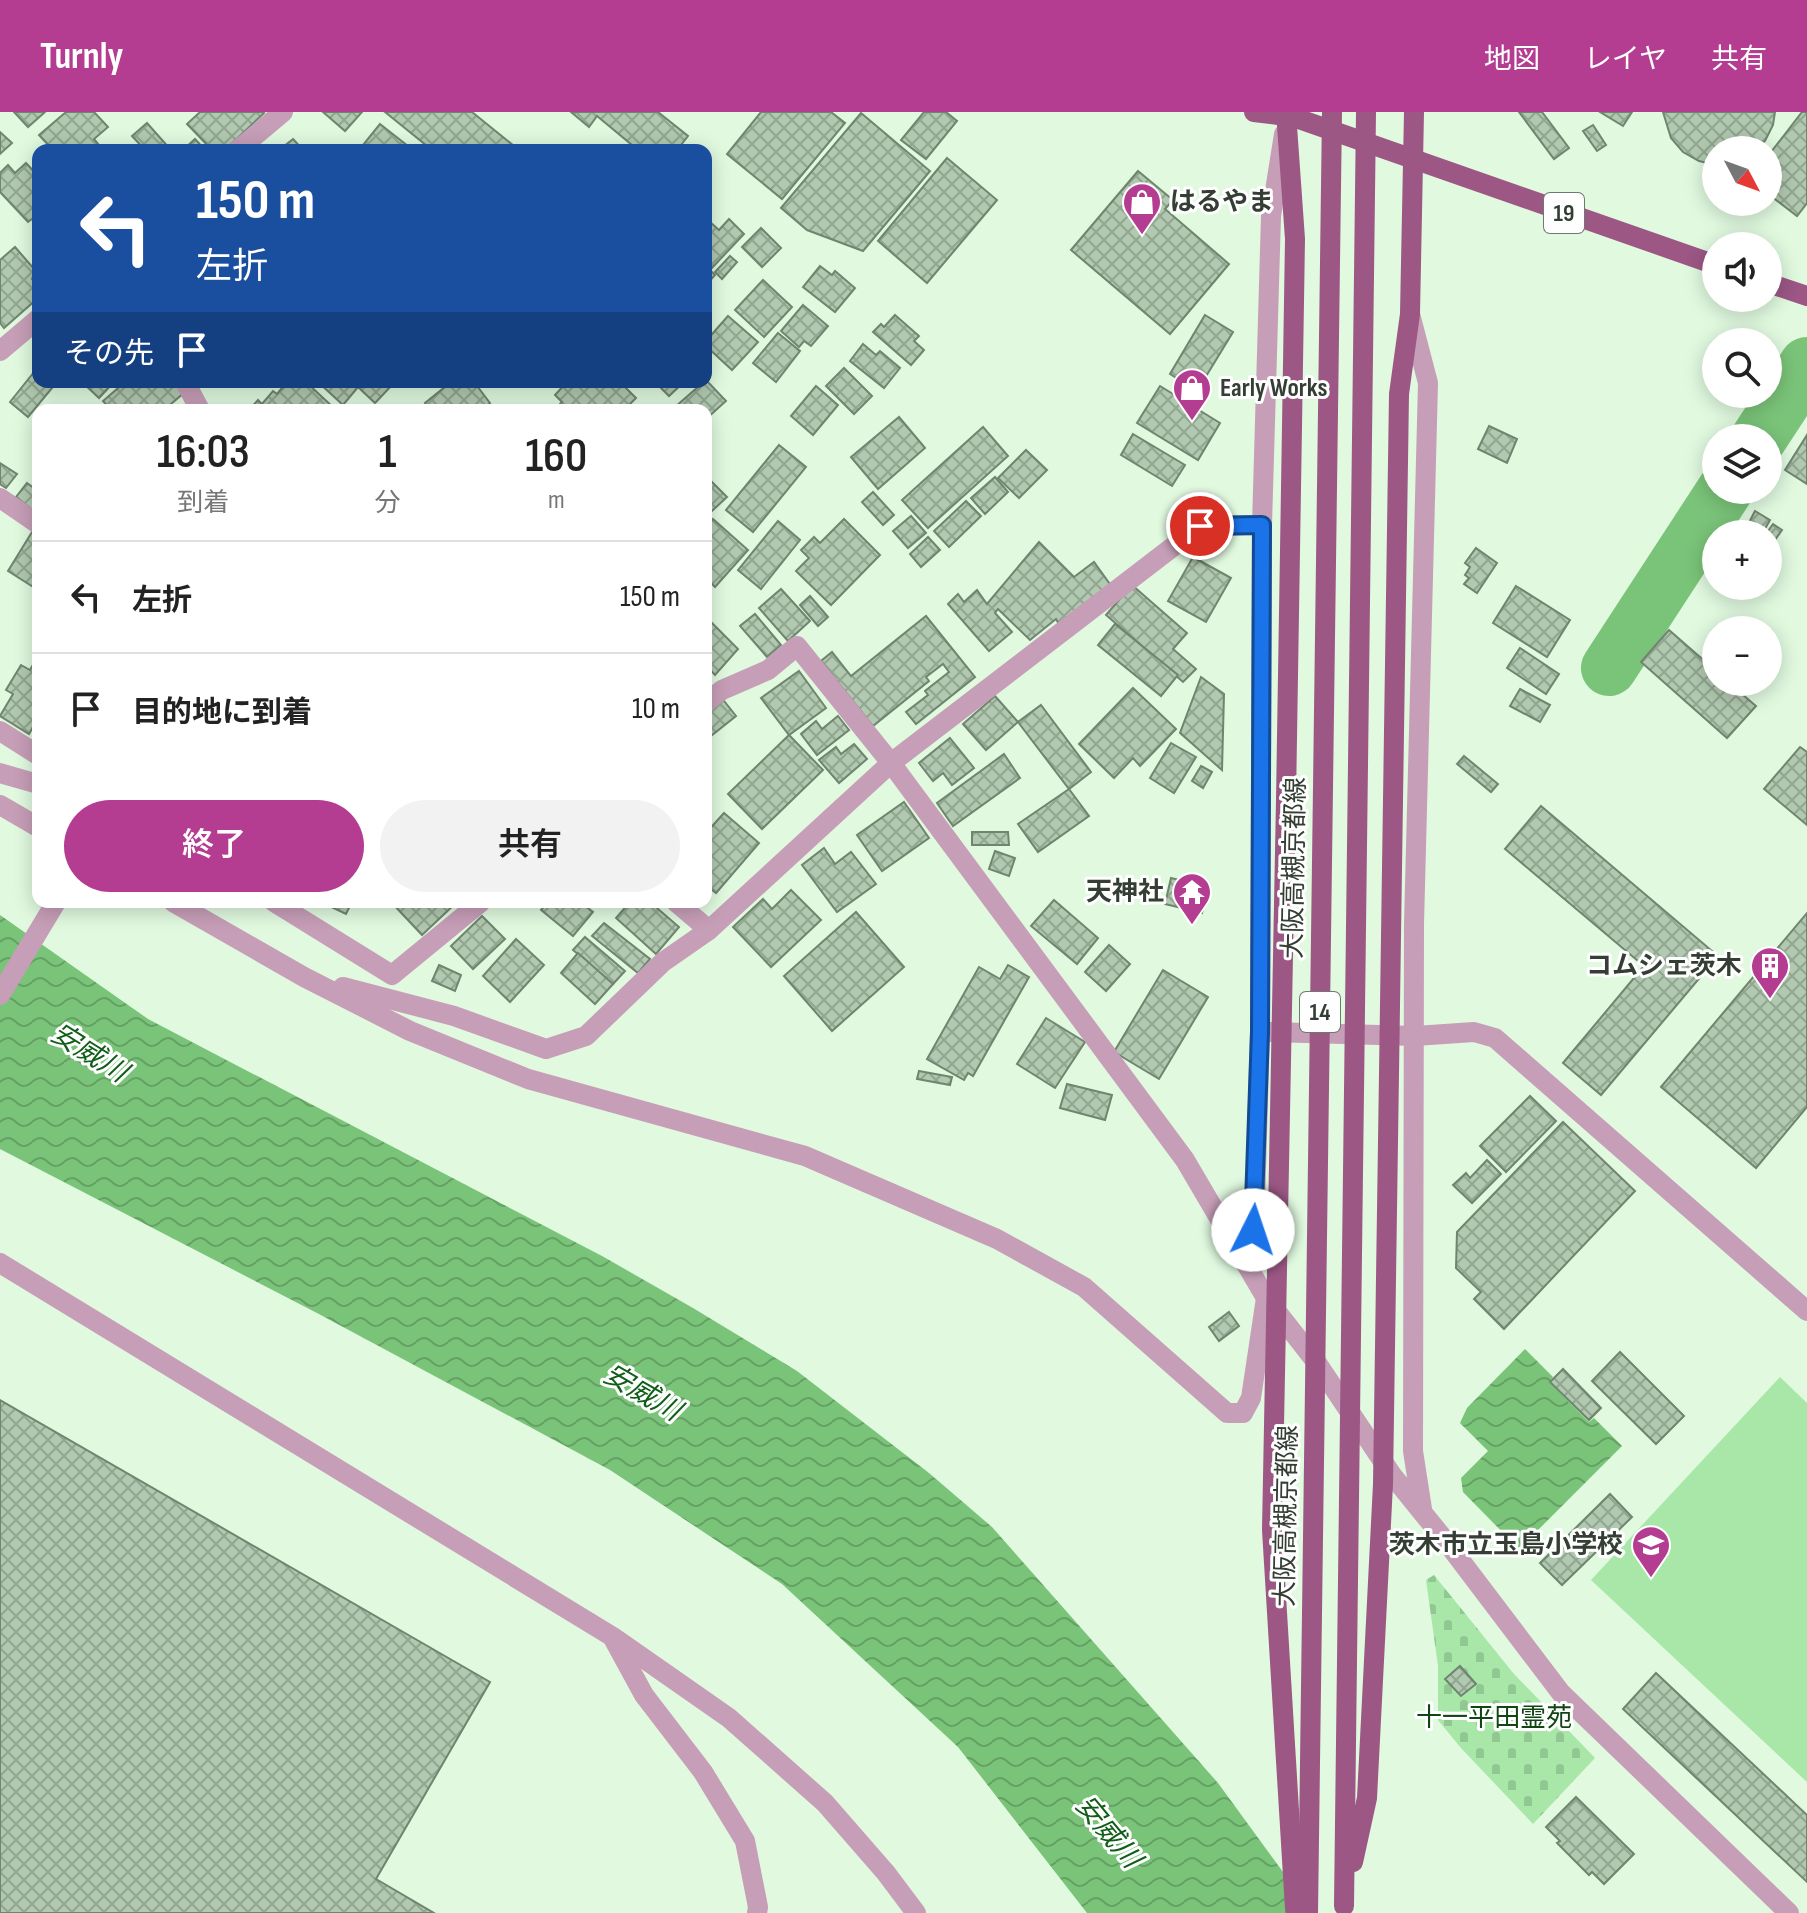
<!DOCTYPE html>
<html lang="ja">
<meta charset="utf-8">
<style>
:root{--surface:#fff;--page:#f2f2f2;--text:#222;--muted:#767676;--line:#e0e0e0;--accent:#b43d92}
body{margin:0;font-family:"Sofia Sans Condensed","Noto Sans JP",sans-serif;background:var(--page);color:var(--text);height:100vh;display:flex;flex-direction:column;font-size:30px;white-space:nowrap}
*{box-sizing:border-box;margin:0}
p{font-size:26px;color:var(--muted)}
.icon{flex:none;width:44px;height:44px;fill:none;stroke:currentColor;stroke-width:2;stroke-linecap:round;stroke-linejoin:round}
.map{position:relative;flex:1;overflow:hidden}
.details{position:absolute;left:32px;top:292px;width:680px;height:504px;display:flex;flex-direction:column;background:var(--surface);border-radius:16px;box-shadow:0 4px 20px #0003}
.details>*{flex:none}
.top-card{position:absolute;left:32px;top:32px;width:680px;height:244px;border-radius:16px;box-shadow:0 4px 20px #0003;background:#1a4fa0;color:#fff;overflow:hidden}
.needle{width:52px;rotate:131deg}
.controls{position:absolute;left:1702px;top:24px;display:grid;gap:16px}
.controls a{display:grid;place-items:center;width:80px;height:80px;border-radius:50%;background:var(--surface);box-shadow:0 4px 20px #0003;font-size:40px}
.pin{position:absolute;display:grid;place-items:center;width:68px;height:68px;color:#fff;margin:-34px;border:4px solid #fff;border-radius:50%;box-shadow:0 2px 8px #0007}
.me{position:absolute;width:88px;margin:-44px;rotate:4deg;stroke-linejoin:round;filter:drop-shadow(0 0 6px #0008)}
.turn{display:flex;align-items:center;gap:28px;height:168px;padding:0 32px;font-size:36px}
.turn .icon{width:104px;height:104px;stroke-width:2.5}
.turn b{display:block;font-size:56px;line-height:68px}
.then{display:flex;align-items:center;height:76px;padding:0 32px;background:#0003;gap:16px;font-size:30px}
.eta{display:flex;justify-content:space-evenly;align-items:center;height:136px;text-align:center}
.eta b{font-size:48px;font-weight:600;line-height:56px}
.action{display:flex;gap:16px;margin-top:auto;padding:16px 32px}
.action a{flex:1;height:92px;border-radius:48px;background:var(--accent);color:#fff;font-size:32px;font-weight:600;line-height:92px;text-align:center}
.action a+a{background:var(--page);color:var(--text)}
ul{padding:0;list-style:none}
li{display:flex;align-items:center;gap:24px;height:112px;padding:0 32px;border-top:2px solid var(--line)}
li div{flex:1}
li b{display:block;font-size:30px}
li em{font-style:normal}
header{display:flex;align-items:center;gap:48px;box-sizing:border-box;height:112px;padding:0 40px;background:var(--accent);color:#fff}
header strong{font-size:38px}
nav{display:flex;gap:44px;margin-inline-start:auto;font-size:28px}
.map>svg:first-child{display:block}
.cemetery{fill:url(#cemetery-stones)}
.park{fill:#a8e7a7}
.water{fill:url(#water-waves)}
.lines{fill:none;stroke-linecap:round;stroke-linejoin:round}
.river{stroke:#7ac479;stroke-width:56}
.building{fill:url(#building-cross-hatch);stroke:#6f856e;stroke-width:2}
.minor{stroke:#c69eb7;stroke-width:20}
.major{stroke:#9c5785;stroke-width:20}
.major-bridge{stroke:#9c5785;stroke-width:20}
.route-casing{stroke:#114b97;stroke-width:20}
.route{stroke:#1a73e8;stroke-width:14}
.labels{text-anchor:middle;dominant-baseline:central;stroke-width:6;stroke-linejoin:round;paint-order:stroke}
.shield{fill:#fefefe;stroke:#717871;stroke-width:2}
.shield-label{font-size:24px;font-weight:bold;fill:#343e34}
.poi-label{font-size:26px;font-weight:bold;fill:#343e34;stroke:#fefefe;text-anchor:end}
.street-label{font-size:26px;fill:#343e34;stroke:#fefefe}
.park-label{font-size:26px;fill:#114514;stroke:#fefefe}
.water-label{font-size:28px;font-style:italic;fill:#105e17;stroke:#fefefe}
</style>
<header>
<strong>Turnly</strong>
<nav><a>地図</a><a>レイヤ</a><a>共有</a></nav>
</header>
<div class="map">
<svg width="1807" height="1801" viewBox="0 0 1807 1801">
<defs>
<pattern id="cemetery-stones" width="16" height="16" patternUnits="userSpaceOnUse" patternTransform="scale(2)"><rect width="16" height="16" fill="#a8e7a7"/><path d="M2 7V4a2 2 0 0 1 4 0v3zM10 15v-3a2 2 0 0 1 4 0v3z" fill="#91c790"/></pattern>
<pattern id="water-waves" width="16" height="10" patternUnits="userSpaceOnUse" patternTransform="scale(2)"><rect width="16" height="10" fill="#7ac479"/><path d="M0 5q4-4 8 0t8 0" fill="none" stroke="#65a164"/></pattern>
<pattern id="building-cross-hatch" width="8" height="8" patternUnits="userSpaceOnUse" patternTransform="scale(2)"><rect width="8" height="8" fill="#b1c9b0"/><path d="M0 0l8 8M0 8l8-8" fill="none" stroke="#91a590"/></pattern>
</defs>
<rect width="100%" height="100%" fill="#e0f9df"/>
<path class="cemetery" d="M1434 1463 1514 1562 1595 1646 1533 1712 1461 1636 1438 1608V1554L1426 1468Z"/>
<path class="park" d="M1780 1265 1807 1291V1670L1591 1468Z"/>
<g class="water">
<path d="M0 803 148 907 602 1144 693 1196 797 1259 929 1361 992 1415 1218 1671 1313 1801H1087L958 1635 782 1472 610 1358 317 1201 0 1037Z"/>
<path d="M1525 1237 1553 1265 1549 1270 1589 1310 1594 1306 1622 1334 1519 1437 1463 1380 1461 1366 1488 1339 1460 1311 1467 1296Z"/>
</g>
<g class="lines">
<g class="river">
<path d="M1759 326 1807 253"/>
<path d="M1609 556 1725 378"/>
</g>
</g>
<g class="building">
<path d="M14 0H45L28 15Z"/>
<path d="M66 0H94L108 15 94 27 99 33 93 38H53L39 23Z"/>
<path d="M200 0H262L264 1 225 38H212L187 12Z"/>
<path d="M323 0H362L345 19Z"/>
<path d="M385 0H472L519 38H432Z"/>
<path d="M571 0H658L688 24 677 38H638L597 4 589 15Z"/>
<path d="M761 0H831L845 11 782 87 727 42Z"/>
<path d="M924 0H946L957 9 926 47 901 28Z"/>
<path d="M1519 0H1542L1569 36 1554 47Z"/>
<path d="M1600 0H1632L1623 14Z"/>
<path d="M1663 0H1775L1773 13 1765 29 1756 38H1716V53L1699 49 1683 40 1671 26Z"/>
<path d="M1802 0H1807V91L1797 104 1768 82V44Z"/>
<path d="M861 1 930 59 863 139 807 118 781 96Z"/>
<path d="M147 11 171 38H145L132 24Z"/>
<path d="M380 12 413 38H359Z"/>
<path d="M1593 13 1606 33 1597 39 1583 19Z"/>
<path d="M0 20 12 31 0 42Z"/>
<path d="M195 27 205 38H183Z"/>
<path d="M293 27 303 38H279Z"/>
<path d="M947 46 997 88 927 171 878 129Z"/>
<path d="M26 51 38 64V106L36 104 28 110 0 80V61L8 53 15 61Z"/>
<path d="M1138 59 1173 88 1165 97 1229 152 1170 222 1071 138Z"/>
<path d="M729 107 744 122 710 158 715 163 706 173 710 176 706 181V115L710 110 719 118Z"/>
<path d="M761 116 781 136 762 155 742 135Z"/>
<path d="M15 135 35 158 32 167 38 174V186L4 216 0 211V148Z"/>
<path d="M730 144 737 150 722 167 715 160Z"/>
<path d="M820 154 832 163 835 159 855 176 835 200 803 175Z"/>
<path d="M763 168 792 195 764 225 735 198Z"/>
<path d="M803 193 828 214 811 234 804 229 799 235 781 219Z"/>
<path d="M895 203 919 224 914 229 924 238 911 253 873 220 881 212 884 215Z"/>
<path d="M1205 203 1233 220 1197 279 1170 262Z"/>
<path d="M728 204 758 230 732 258 706 234V229Z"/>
<path d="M778 221 800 239 776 270 753 251Z"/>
<path d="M863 232 876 243 880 239 900 256 884 276 850 249Z"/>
<path d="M38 255V270H57L28 305 10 290Z"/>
<path d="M844 256 872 284 854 302 826 274Z"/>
<path d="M706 268 726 289 706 307V298H678L675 295Z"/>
<path d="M82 270H114L99 286Z"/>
<path d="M125 270H174L184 281 164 298H111L103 289Z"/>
<path d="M287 270H306L334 296 332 298H249L258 288 262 292 273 279 277 282Z"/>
<path d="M318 270H393L394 271 375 291 358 275 343 293Z"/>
<path d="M451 270H474L490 291 482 298H430L425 291Z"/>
<path d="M567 270H576L579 273 582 270H620L636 286 624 298H554L562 290 555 283Z"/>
<path d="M655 270H684L669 284Z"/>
<path d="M816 274 838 293 813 323 791 304Z"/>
<path d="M1160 274 1220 311 1198 348 1137 311Z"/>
<path d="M899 305 925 336 878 377 851 345Z"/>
<path d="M1489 314 1517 327 1507 351 1478 337Z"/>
<path d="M983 315 1008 344 928 416 902 388Z"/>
<path d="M1133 322 1185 353 1172 374 1121 343Z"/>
<path d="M1807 323V372L1785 358Z"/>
<path d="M779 333 806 355 753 420 726 398Z"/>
<path d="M1026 338 1047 358 1019 386 998 366Z"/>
<path d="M0 351 17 362 6 376 0 372Z"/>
<path d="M706 364 727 385 712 399 706 394Z"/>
<path d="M995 365 1008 380 985 402 971 386Z"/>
<path d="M27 371 38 379V402L16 385Z"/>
<path d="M873 380 894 403 883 413 862 390Z"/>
<path d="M966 389 981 404 949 435 934 419Z"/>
<path d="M1755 399 1770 408 1762 422H1743Z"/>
<path d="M911 404 926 421 908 436 893 419Z"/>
<path d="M713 407 748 438 715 475 706 466V415Z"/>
<path d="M844 407 880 443 831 493 796 459 809 446 801 438 814 425 820 431Z"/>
<path d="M778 409 800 428 761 477 738 458Z"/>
<path d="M1773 412 1782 418 1768 438V422H1766Z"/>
<path d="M32 420 38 423V478L8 459Z"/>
<path d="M928 425 940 438 921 455 910 442Z"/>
<path d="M1039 430 1074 465 1094 450 1112 475 1060 514 1056 507 1030 528 998 497 995 501 1012 520 989 539 948 492 958 482 964 490 977 478 987 492Z"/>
<path d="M1476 436 1497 451 1477 481 1464 472 1469 466 1465 463 1470 455 1465 451Z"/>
<path d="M1193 445 1231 466 1206 510 1168 489Z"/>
<path d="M1132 473 1187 521 1173 537 1196 557 1183 570 1106 503Z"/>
<path d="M1516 474 1570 508 1547 545 1493 511Z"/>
<path d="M781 477 810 509 788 529 759 496Z"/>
<path d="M810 484 828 505 818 514 800 493Z"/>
<path d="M755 502 781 533 767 545 740 514Z"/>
<path d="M926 504 975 565 916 612 906 600 928 583 925 579 949 560 943 552 926 565 929 569 873 614 821 549 832 540 851 564Z"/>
<path d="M706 505 738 537 715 563 706 553Z"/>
<path d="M1115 512 1178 563 1161 584 1098 533Z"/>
<path d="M1669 518 1716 559V570H1728L1756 594 1727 626 1641 550Z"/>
<path d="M1520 536 1559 562 1546 582 1507 556Z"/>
<path d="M38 544V606L29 622 0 604 13 582 6 578 21 553 30 558Z"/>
<path d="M799 559 826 596 789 623 761 586Z"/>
<path d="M1201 565 1224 582 1222 658 1180 621Z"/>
<path d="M1133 576 1176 617 1140 654 1133 646 1114 666 1079 632Z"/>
<path d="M1520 577 1550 593 1540 610 1510 594Z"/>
<path d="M995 584 1018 610 986 638 963 612Z"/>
<path d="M721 585 736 604 706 628V597Z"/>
<path d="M1041 593 1091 660 1069 677 1018 610Z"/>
<path d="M838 604 849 618 817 643 801 622 816 609 822 617Z"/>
<path d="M789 623 823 658 762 717 728 682Z"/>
<path d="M950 626 974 656 952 673 943 661 933 669 919 651Z"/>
<path d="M1171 631 1196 645 1174 681 1150 666Z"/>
<path d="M854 632 867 647 839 671 819 648 836 635 841 642Z"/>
<path d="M1800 635 1807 640V713L1764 677Z"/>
<path d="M1004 642 1020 666 953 714 937 691Z"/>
<path d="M1464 644 1498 672 1491 680 1457 652Z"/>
<path d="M1201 654 1212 660 1203 676 1192 669Z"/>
<path d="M1069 677 1089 704 1038 740 1018 712Z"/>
<path d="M904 690 929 726 882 759 857 723Z"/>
<path d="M1541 694 1718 844 1601 983 1563 951 1644 854 1505 737Z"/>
<path d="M724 701 759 731 716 781 706 773V721Z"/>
<path d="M972 720H1008L1009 733H972Z"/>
<path d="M824 736 835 752 851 740 876 772 837 800 802 753Z"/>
<path d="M995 739 1015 746 1009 764 989 757Z"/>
<path d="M1171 766 1208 775 1202 801 1165 792Z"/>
<path d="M791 778 821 808 771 855 733 815 763 787 772 797Z"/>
<path d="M1054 788 1098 826 1077 852 1031 814Z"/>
<path d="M321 790H352L346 802Z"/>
<path d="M391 790H457L422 823Z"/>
<path d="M548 790H580L593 800 573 824 541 798Z"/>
<path d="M630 790H650L679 815 656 842 616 806Z"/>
<path d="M856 800 904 855 832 919 784 864Z"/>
<path d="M1807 801V995L1756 1056 1661 975Z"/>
<path d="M482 804 505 827 473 857 451 834Z"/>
<path d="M604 811 650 847 638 861 592 824Z"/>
<path d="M585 825 625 859 613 872 573 838Z"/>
<path d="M516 827 544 853 510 890 483 864Z"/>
<path d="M1109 833 1130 852 1106 879 1085 860Z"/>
<path d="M578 841 613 872 595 892 561 861Z"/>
<path d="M439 853 461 863 455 879 432 869Z"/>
<path d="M1008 853 1029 865 973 964 968 961 964 968 927 947 979 855 1000 867Z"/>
<path d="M1163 858 1208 885 1159 967 1114 940Z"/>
<path d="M1046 906 1085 930 1055 976 1017 952Z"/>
<path d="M919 959 952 965 950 973 917 967Z"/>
<path d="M1067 972 1112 983 1105 1008 1060 996Z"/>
<path d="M1530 984 1556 1009 1506 1060 1480 1034Z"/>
<path d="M1563 1010 1635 1079 1504 1217 1474 1187 1481 1180 1456 1156 1457 1120Z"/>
<path d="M1487 1048 1501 1062 1472 1091 1453 1073 1466 1061 1470 1066Z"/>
<path d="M1229 1200 1239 1214 1219 1229 1209 1215Z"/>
<path d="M1620 1240 1684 1304 1656 1332 1592 1269Z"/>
<path d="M1563 1257 1601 1296 1589 1308 1550 1270Z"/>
<path d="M0 1288 490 1570 376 1767 434 1801H0Z"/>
<path d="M1610 1382 1632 1405 1562 1473 1540 1451Z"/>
<path d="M1460 1554 1476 1572 1461 1584 1445 1567Z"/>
<path d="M1656 1561 1807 1703V1770L1623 1597Z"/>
<path d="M1576 1685 1634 1742 1604 1772 1592 1760 1589 1763 1557 1731 1560 1729 1546 1715Z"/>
</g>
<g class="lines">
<g class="minor">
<path d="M238 38 283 0"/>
<path d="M1410 202 1428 271 1414 812 1413 1339 1422 1397"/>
<path d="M0 239 38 207"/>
<path d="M185 270 200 298"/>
<path d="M0 386 38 412"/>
<path d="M706 590 722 578 768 558 797 534 891 651 1185 1048 1266 1186 1317 1251 1392 1363 1448 1432 1561 1581 1789 1801"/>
<path d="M0 619 38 643"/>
<path d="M0 661 38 672"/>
<path d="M0 693 38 715"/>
<path d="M173 790 304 865 410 919 528 967 805 1044 997 1127 1084 1175 1227 1301H1243L1251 1286 1266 1186"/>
<path d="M274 790 392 863 481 790"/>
<path d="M676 790 709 818 891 651 1200 414 1262 413"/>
<path d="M343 875 454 904 546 937 586 924 663 850 709 818"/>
<path d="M0 883 56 790"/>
<path d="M1268 920 1415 924 1474 920 1495 926 1807 1199"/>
<path d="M1245 1148 1253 1118 1255 1092 1260 920 1262 413 1271 104 1284 22"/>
<path d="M0 1151 613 1525 729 1606 825 1691 886 1761 916 1801"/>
<path d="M614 1528 644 1583 703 1660 745 1729 758 1795 757 1801"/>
</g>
<g class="major">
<path d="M1254 0 1286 4"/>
<path d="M1279 0 1716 153"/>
<path d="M1768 171 1807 184"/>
<path d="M1286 688 1295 127 1286 0"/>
<path d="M1393 688 1399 282 1410 202 1414 0"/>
</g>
<g class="major-bridge">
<path d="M1286 688 1272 1418 1295 1797"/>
<path d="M1353 1750 1367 1686 1383 1372 1393 688"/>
<path d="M1344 1794 1366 0"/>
<path d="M1308 1801 1332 0"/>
</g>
</g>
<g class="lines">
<g class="route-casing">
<path id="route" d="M1200 414 1262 413 1260 920 1253 1118"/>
</g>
<use href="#route" class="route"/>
</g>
<defs>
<g id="shop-pin" transform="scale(2)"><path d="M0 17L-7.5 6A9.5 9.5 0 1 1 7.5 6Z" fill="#b43d92" stroke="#fefefe"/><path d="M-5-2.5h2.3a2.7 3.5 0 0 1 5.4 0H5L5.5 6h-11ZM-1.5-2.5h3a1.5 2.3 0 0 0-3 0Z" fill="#fff"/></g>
<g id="temple-pin" transform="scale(2)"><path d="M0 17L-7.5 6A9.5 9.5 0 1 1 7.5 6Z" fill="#b43d92" stroke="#fefefe"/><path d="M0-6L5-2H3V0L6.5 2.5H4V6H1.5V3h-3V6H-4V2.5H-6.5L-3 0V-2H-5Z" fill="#fff"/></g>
<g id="building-pin" transform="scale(2)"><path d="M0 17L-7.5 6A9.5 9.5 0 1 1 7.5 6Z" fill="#b43d92" stroke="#fefefe"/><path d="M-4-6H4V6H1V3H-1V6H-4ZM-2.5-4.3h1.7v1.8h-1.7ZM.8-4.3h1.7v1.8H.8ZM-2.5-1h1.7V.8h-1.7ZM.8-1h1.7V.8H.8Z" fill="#fff"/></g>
<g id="school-pin" transform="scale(2)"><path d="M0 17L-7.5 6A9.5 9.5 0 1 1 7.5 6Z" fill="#b43d92" stroke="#fefefe"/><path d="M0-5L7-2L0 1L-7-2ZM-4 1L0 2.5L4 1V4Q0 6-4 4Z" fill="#fff"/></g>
</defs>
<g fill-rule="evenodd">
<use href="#shop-pin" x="1142" y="90"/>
<use href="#shop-pin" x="1192" y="276"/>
<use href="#temple-pin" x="1192" y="780"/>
<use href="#building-pin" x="1770" y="854"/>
<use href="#school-pin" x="1651" y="1433"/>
</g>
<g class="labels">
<g class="shield">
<rect x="1544" y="81" width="40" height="40" rx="6"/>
<rect x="1300" y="880" width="40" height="40" rx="6"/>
</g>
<g class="shield-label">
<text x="1564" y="101">19</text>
<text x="1320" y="900">14</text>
</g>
<g class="poi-label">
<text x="1170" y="90" text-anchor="start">はるやま</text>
<text x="1220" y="276" text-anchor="start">Early Works</text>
<text x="1164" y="780">天神社</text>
<text x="1742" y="854">コムシェ茨木</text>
<text x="1623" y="1433">茨木市立玉島小学校</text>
</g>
<g class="street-label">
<text transform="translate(1295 756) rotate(-89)">大阪高槻京都線</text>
<text transform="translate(1287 1404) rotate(-89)">大阪高槻京都線</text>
</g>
<g class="park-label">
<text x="1494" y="1606">十一平田霊苑</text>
</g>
<g class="water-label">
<text transform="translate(89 941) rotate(32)">安威川</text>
<text transform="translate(642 1281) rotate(30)">安威川</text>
<text transform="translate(1108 1720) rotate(50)">安威川</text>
</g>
</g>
</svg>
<div class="controls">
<a><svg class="needle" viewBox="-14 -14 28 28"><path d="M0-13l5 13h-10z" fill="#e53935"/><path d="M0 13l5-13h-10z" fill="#767676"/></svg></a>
<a><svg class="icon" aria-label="sound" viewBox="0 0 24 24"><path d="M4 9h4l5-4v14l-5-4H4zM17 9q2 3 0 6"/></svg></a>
<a><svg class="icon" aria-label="search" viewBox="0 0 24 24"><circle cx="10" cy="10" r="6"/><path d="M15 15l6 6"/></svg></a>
<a><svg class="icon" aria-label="layers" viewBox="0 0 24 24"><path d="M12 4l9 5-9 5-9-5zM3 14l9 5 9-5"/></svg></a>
<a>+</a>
<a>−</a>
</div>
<div class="pin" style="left:1200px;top:414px;background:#d93025"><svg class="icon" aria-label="arrive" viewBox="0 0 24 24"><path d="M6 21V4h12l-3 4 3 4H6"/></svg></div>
<svg class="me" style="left:1253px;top:1118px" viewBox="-20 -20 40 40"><circle r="19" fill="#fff"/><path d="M0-13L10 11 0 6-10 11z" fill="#1a73e8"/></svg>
<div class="top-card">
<div class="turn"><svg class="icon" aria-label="left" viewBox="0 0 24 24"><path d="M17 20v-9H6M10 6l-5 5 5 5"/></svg><div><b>150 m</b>左折</div></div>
<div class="then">その先<svg class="icon" aria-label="arrive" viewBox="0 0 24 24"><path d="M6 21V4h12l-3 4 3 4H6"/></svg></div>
</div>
<section class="details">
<div class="eta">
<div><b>16:03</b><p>到着</p></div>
<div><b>1</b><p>分</p></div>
<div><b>160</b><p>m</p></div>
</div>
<ul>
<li><svg class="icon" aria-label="left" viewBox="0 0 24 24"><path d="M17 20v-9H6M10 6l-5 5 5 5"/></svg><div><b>左折</b></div><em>150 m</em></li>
<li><svg class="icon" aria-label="arrive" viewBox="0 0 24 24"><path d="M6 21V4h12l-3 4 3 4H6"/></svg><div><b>目的地に到着</b></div><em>10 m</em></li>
</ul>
<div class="action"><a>終了</a><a>共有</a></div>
</section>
</div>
